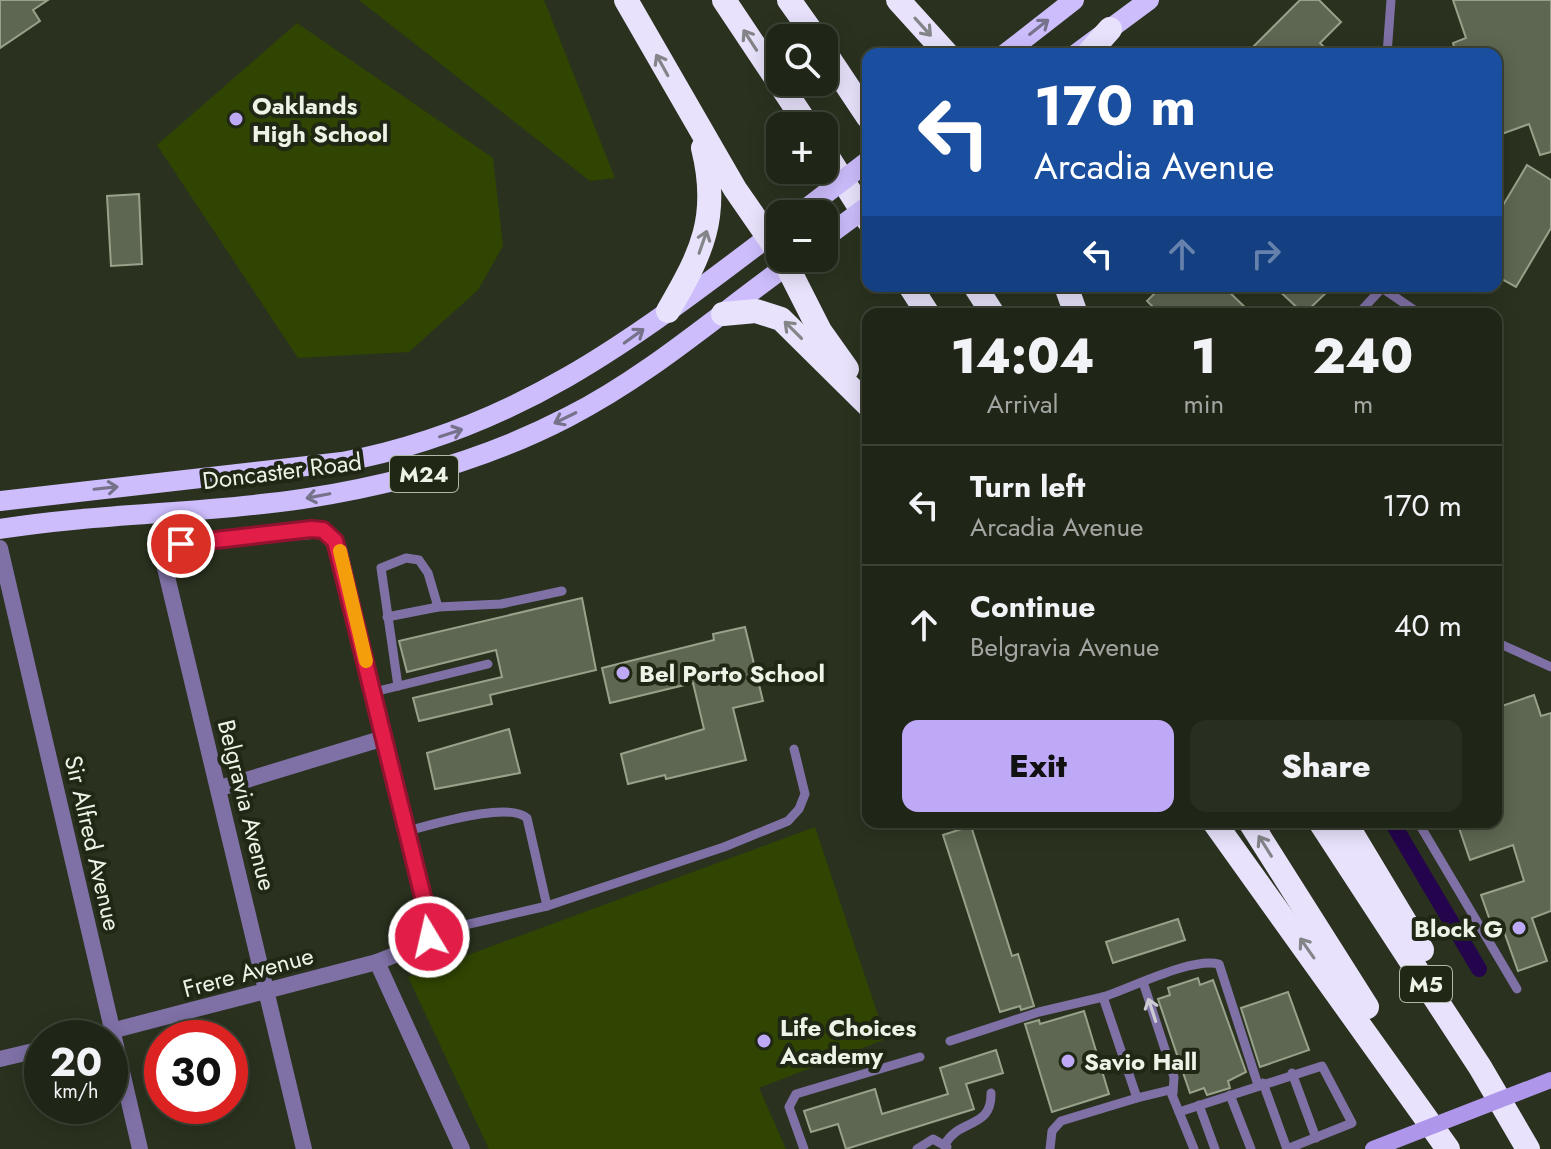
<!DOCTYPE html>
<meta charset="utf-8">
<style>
:root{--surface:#202617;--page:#282e20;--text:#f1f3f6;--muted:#a2a5a1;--line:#3d4336;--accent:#bda9f5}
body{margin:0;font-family:Jost,sans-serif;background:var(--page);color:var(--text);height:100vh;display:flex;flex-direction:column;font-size:30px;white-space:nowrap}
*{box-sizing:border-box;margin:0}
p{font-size:26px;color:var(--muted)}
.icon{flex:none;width:44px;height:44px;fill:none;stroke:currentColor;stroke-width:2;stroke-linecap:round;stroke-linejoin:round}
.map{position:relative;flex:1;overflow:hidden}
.drawer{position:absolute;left:862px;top:308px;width:640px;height:520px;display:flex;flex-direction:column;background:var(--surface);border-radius:16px;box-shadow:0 4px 20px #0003,0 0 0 2px var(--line)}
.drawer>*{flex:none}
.top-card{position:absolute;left:862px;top:48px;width:640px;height:244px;border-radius:16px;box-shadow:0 4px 20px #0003,0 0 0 2px var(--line);background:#1a4fa0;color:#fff;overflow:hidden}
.fabs{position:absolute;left:766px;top:24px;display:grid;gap:16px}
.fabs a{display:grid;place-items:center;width:72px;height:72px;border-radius:16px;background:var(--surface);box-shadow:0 4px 20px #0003,0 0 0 2px var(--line);font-size:40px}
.speed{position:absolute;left:24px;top:1020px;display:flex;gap:16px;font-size:40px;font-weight:700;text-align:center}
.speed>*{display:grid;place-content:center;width:104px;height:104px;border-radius:50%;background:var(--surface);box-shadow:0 4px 20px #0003,0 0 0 2px var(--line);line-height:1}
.speed small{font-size:20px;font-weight:400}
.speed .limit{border:12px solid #d22;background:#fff;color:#111}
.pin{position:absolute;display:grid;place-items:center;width:68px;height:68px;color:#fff;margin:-34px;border:4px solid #fff;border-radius:50%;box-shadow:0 2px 8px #0007}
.me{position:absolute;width:88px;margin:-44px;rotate:351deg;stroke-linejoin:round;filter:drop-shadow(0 0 6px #0008)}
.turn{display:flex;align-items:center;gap:28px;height:168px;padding:0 40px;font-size:36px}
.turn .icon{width:104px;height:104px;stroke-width:2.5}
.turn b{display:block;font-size:56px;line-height:68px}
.lanes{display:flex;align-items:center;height:76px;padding:0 40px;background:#0003;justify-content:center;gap:40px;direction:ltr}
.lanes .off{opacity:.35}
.eta{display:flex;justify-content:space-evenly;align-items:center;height:136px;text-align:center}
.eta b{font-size:48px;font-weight:800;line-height:56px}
.cta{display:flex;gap:16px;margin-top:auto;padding:16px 40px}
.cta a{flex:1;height:92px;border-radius:16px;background:var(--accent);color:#111;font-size:32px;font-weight:800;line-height:92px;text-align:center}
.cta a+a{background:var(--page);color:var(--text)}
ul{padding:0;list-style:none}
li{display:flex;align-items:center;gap:24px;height:120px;padding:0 40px;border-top:2px solid var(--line)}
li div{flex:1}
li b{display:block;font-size:30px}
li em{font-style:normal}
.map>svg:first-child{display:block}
.green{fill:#304501}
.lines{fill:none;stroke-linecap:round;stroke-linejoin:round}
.canal{stroke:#24044c;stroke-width:16}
.building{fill:#5d6751;stroke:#98a28b;stroke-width:2}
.lane{stroke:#7f71a6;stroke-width:9}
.street{stroke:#7f71a6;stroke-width:16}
.primary{stroke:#cdbdfd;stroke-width:20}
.highway{stroke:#e8e2fc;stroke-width:24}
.secondary-bridge{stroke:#ae96ea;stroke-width:16}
.primary-bridge{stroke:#cdbdfd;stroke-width:20}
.oneway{stroke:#848588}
.oneway2{stroke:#767289}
.oneway3{stroke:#ccccd4}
.route-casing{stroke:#92132f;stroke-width:20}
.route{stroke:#e11d48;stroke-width:14}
.slow{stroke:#f59e0b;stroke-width:14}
.poi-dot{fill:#bda9f5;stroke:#202815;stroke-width:3}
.labels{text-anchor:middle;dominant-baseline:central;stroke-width:8;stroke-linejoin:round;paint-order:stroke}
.shield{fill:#202815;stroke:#b0b6a8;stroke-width:2}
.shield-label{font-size:22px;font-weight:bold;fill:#edf3e7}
.poi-label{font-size:24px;font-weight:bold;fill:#edf3e7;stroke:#202815;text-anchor:start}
.street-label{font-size:24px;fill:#edf3e7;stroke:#202815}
</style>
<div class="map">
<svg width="1551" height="1149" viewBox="0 0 1551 1149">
<rect width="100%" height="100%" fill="#2a321f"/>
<g class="green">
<path d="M359 0H544L615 178 590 181Z"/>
<path d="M297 23 493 158 503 246 478 290 409 352 298 358 157 145Z"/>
<path d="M815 827 886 1039 759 1088 786 1149H489L408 977Z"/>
</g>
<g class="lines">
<path class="canal" d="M1392 822 1479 969"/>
</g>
<g class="building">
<path d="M0 0H48L33 10 40 21 0 48Z"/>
<path d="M1300 0H1319L1341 22 1320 43 1331 54H1246Z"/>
<path d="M1453 0H1551V152L1540 155 1529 124 1496 136V54H1456L1453 43 1466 38Z"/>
<path d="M1527 165 1551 180V228L1516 287 1496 276V217Z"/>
<path d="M139 194 142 264 111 266 107 196Z"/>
<path d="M1150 286H1223L1252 314H1160L1147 301 1156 292Z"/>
<path d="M1274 286H1333L1304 314Z"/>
<path d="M582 598 596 670 490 695 492 704 419 721 413 698 502 677 496 650 407 672 399 641Z"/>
<path d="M745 627 763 701 733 708 746 760 666 779 665 775 628 784 621 754 704 729 693 683 610 703 602 668 714 640 713 634Z"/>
<path d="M1534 695 1541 716 1551 713V911L1532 918 1547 961 1518 971 1502 926 1493 929 1481 895 1524 881 1513 845 1470 860 1457 822H1496V708Z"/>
<path d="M509 729 520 773 435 789 427 753Z"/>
<path d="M971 826 1012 956 1018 954 1034 1006 1021 1010 1020 1006 1000 1012 943 835Z"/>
<path d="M1178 919 1185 940 1113 963 1106 942Z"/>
<path d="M1198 978 1200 985 1213 980 1246 1072 1228 1081 1230 1088 1207 1095 1204 1088 1190 1093 1158 999 1170 995 1168 988Z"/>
<path d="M1288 992 1309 1050 1260 1067 1241 1008Z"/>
<path d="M1084 1011 1109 1094 1052 1112 1025 1024 1039 1020 1040 1024Z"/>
<path d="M996 1050 1003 1073 966 1084 974 1109 846 1149 838 1124 811 1132 804 1111 875 1089 882 1114 948 1094 940 1068Z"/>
</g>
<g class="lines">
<g class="lane">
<path d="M1387 54 1391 0"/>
<path d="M1382 288 1420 314"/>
<path d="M1358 314 1384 286"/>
<path d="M387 617 438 607 501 604 562 591"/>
<path d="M1496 642 1551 667"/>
<path d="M398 686 381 568 406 558 419 560 428 573 438 607"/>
<path d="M374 692 488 664"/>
<path d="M1418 822 1517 989"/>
<path d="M407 831C432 825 508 801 527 818L547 906 430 933"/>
<path d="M547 906 724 847 788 821 799 809 805 794 794 749"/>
<path d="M1143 982 1174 1077 1173 1093"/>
<path d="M950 1041 1039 1012 1103 997"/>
<path d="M1292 1073 1316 1138"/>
<path d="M1263 1083 1287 1149"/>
<path d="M1258 1085 1219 964C1191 957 1131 988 1103 997L1137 1098 1170 1090 1179 1112 1322 1066 1352 1123 1287 1149"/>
<path d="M1230 1095 1251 1149"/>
<path d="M1199 1105 1215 1149"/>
<path d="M1179 1112 1194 1149"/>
<path d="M945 1144C960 1118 992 1129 991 1093"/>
<path d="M804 1149 789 1107 796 1094 920 1057"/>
<path d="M917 1149 933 1139 947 1147"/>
<path d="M1050 1149 1052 1131 1061 1121 1137 1098"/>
</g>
<g class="street">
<path d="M0 548 140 1149"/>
<path d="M220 788 384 738"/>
<path d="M377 962 462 1149"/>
<path d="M84 1038 377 962 425 943 430 925 339 549 323 530 187 542 169 552 165 568 304 1149"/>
<path d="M0 1059 42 1049"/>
</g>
<g class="primary">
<path d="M1005 54 1074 0"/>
<path d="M1076 54 1149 0"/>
<path d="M0 501 342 462C520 429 640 334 780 228"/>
<path d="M0 529C100 513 202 514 302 499 394 485 485 460 568 417 652 374 721 312 797 258"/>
</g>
<g class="highway">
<path d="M626 0 735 189 780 254"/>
<path d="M724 0 808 126"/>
<path d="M789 0 816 38"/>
<path d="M898 0 947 54"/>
<path d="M824 51 868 117"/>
<path d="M1088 54 1110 29"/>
<path d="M824 151 868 220"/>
<path d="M783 258 820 331 847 369"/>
<path d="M910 286 928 314"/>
<path d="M975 286 993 314"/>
<path d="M1066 286 1076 314"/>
<path d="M668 311C702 253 720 216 703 148"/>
<path d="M723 314 756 311 781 319 868 405"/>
<path d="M1214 822 1448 1149"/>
<path d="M1250 822 1367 1007"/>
<path d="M1320 822 1480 1067 1528 1149"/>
<path d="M1345 822 1422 950"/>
</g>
<path class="secondary-bridge" d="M1373 1149 1551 1080"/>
<g class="primary-bridge">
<path d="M803 211 868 161"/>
<path d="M826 237 868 206"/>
</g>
</g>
<defs><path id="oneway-shaft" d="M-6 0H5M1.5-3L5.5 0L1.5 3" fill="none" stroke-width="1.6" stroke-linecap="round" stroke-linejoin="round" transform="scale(2)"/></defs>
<g class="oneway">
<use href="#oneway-shaft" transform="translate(923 27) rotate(48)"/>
<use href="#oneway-shaft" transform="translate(750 40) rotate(-123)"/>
<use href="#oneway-shaft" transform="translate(662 65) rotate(-119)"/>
<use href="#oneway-shaft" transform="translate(703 242) rotate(-71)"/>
<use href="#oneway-shaft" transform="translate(793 330) rotate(-135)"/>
<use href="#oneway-shaft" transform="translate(1265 846) rotate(-122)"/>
<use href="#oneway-shaft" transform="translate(1307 948) rotate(-125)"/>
</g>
<g class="oneway2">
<use href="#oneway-shaft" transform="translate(1039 27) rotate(-38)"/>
<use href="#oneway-shaft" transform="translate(634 336) rotate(-36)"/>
<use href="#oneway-shaft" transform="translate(565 418) rotate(154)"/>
<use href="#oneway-shaft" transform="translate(451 433) rotate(-18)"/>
<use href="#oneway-shaft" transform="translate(106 488) rotate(-6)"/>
<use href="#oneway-shaft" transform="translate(318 496) rotate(169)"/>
</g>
<use class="oneway3" href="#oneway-shaft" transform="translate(1152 1010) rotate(-108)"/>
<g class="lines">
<g class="route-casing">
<path id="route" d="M181 544 311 529 323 530 335 541 430 925 429 937"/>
</g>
<use href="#route" class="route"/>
<path class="slow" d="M340 551 366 661"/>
</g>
<g class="poi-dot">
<circle cx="236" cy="119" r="8"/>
<circle cx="623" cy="673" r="8"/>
<circle cx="1519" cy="928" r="8"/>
<circle cx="764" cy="1041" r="8"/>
<circle cx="1068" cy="1061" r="8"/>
</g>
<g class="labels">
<g class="shield">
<rect x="390" y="456" width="68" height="36" rx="6"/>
<rect x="1400" y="966" width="52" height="36" rx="6"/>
</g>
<g class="shield-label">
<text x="424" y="474">M24</text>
<text x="1426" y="984">M5</text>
</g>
<g class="poi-label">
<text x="252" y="105">Oaklands<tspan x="252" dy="28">High School</tspan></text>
<text x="639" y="673">Bel Porto School</text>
<text x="1503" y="928" text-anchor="end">Block G</text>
<text x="780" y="1027">Life Choices<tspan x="780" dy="28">Academy</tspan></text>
<text x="1084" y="1061">Savio Hall</text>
</g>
<g class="street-label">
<text transform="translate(282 471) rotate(-7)">Doncaster Road</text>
<text transform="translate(247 805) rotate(76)">Belgravia Avenue</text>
<text transform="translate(93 843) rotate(77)">Sir Alfred Avenue</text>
<text transform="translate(248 972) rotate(-15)">Frere Avenue</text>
</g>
</g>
</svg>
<div class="fabs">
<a><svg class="icon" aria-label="search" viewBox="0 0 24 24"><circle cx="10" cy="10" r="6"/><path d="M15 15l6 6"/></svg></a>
<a>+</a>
<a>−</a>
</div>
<div class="speed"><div>20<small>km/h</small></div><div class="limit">30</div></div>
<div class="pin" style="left:181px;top:544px;background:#d93025"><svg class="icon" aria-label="arrive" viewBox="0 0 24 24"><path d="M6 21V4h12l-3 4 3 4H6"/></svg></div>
<svg class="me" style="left:429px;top:937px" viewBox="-20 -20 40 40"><circle r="17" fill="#e11d48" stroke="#fff" stroke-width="3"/><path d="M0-11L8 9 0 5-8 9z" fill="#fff"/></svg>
<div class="top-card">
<div class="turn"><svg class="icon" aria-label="left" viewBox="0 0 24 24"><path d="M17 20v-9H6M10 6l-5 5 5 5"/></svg><div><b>170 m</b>Arcadia Avenue</div></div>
<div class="lanes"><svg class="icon" aria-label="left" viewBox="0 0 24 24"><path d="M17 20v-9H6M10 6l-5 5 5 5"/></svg><svg class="icon off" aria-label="ahead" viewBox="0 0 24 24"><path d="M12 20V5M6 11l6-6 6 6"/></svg><svg class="icon off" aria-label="right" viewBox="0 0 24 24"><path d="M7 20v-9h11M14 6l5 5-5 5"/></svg></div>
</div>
<section class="drawer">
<div class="eta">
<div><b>14:04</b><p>Arrival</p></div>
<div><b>1</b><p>min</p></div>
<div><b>240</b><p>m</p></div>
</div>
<ul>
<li><svg class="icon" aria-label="left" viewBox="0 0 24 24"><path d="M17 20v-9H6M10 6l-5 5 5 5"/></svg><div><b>Turn left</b><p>Arcadia Avenue</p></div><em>170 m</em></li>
<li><svg class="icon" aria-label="ahead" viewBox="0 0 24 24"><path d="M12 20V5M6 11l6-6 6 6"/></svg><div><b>Continue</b><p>Belgravia Avenue</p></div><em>40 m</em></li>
</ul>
<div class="cta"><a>Exit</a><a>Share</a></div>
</section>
</div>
